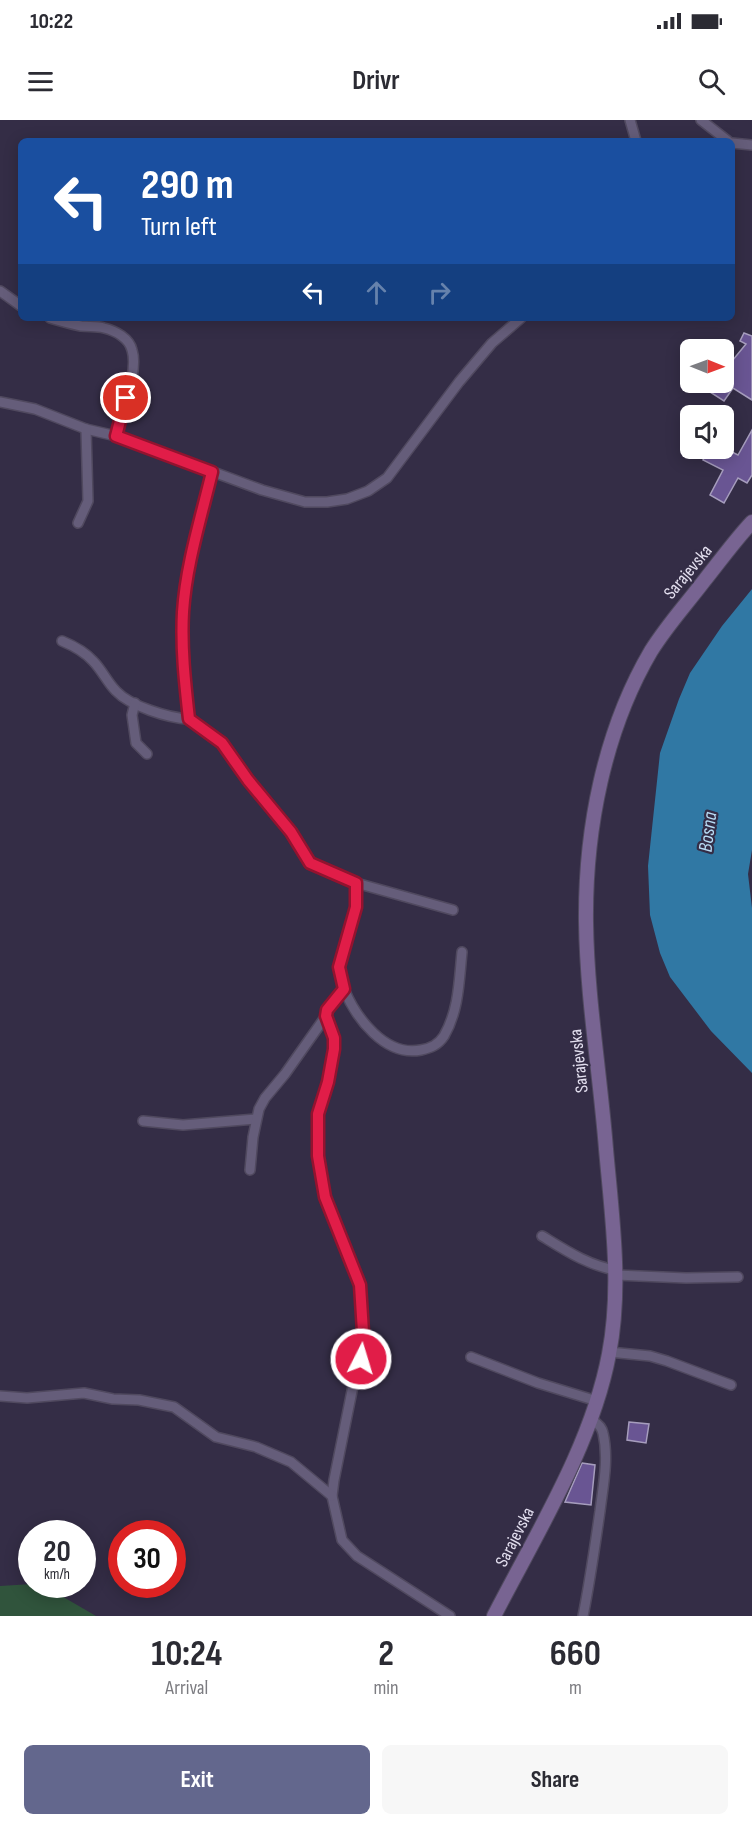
<!DOCTYPE html>
<style>
:root{--surface:#fff;--page:#f7f7f7;--text:#2b2b33;--muted:#7c7c81;--accent:#63678d}
body{margin:0;font-family:"Sofia Sans Condensed",sans-serif;background:var(--page);color:var(--text);height:100vh;display:flex;flex-direction:column;font-size:22px;white-space:nowrap}
*{box-sizing:border-box;margin:0}
p{font-size:20px;color:var(--muted)}
.icon{flex:none;width:33px;height:33px;fill:none;stroke:currentColor;stroke-width:2;stroke-linecap:round;stroke-linejoin:round}
.map{position:relative;height:1496px;overflow:hidden}
.panel{display:flex;flex-direction:column;background:var(--surface);flex:1}
.panel>*{flex:none}
.hud{position:absolute;left:18px;top:18px;width:717px;height:183px;border-radius:9px;box-shadow:0 3px 15px #0003;background:#1a4fa0;color:#fff;overflow:hidden}
.needle{width:39px;rotate:91deg}
.fabs{position:absolute;left:680px;top:219px;display:grid;gap:12px}
.fabs a{display:grid;place-items:center;width:54px;height:54px;border-radius:9px;background:var(--surface);box-shadow:0 3px 15px #0003;font-size:30px}
.speed{position:absolute;left:18px;top:1400px;display:flex;gap:12px;font-size:30px;font-weight:700;text-align:center}
.speed>*{display:grid;place-content:center;width:78px;height:78px;border-radius:50%;background:var(--surface);box-shadow:0 3px 15px #0003;line-height:1}
.speed small{font-size:15px;font-weight:400}
.speed .limit{border:9px solid #d22;background:#fff;color:#111}
.pin{position:absolute;display:grid;place-items:center;width:51px;height:51px;color:#fff;margin:-26px;border:3px solid #fff;border-radius:50%;box-shadow:0 2px 6px #0007}
.me{position:absolute;width:66px;margin:-33px;rotate:5deg;stroke-linejoin:round;filter:drop-shadow(0 0 4px #0008)}
.turn{display:flex;align-items:center;gap:21px;height:126px;padding:0 24px;font-size:27px}
.turn .icon{width:78px;height:78px;stroke-width:2.5}
.turn b{display:block;font-size:42px;line-height:51px}
.lanes{display:flex;align-items:center;height:57px;padding:0 24px;background:#0003;justify-content:center;gap:30px;direction:ltr}
.lanes .off{opacity:.35}
.eta{display:flex;justify-content:space-evenly;align-items:center;height:102px;text-align:center}
.eta b{font-size:36px;font-weight:700;line-height:42px}
.button{display:flex;gap:12px;margin-top:auto;padding:12px 24px}
.button a{flex:1;height:69px;border-radius:9px;background:var(--accent);color:#fff;font-size:24px;font-weight:700;line-height:69px;text-align:center}
.button a+a{background:var(--page);color:var(--text)}
.status{display:flex;justify-content:space-between;align-items:center;height:42px;padding:0 30px;background:var(--surface);direction:ltr}
.status svg{height:16px;fill:currentColor}
header{display:flex;justify-content:space-between;align-items:center;height:78px;padding:0 24px;background:var(--surface);font-size:27px;font-weight:700}
.map>svg:first-child{display:block}
.green{fill:#30543c}
.water{fill:#3078a4}
.building{fill:#695593;stroke:#a69dbd;stroke-width:1.5}
.lines{fill:none;stroke-linecap:round;stroke-linejoin:round}
.minor-casing{stroke:#50495f;stroke-width:12}
.secondary-casing{stroke:#50495f;stroke-width:16}
.minor{stroke:#655d7a;stroke-width:9}
.secondary{stroke:#786492;stroke-width:14}
.route-casing{stroke:#92132f;stroke-width:15}
.route{stroke:#e11d48;stroke-width:10}
.labels{text-anchor:middle;dominant-baseline:central;stroke-width:4.5;stroke-linejoin:round;paint-order:stroke}
.street-label{font-size:18px;fill:#e3dfef;stroke:#342d46}
.water-label{font-size:20px;font-style:italic;fill:#b8dcf5;stroke:#342d46}
</style>
<div class="status"><b>10:22</b><svg viewBox="0 0 49 12"><path d="M0 12V9h3v3zM5 12V6h3v6zM10 12V3h3v9zM15 12V0h3v12zM26 1h20v11H26zM47 4h2v5h-2z"/></svg></div>
<header><svg class="icon" aria-label="menu" viewBox="0 0 24 24"><path d="M4 6h16M4 12h16M4 18h16"/></svg>Drivr<svg class="icon" aria-label="search" viewBox="0 0 24 24"><circle cx="10" cy="10" r="6"/><path d="M15 15l6 6"/></svg></header>
<div class="map">
<svg width="752" height="1496" viewBox="0 0 752 1496">
<rect width="100%" height="100%" fill="#342d46"/>
<path class="green" d="M32 1464H41L96 1496H0V1466Z"/>
<path class="water" d="M752 469V730L748 754 752 788V953L711 911 670 857 660 833 650 795 648 746 660 633 679 579 690 553 722 506Z"/>
<g class="building">
<path d="M744 213 752 216V280L733 268 724 281 710 272 716 262H723V252L746 224 740 221Z"/>
<path d="M752 310V355L747 363 738 358 724 383 710 375 723 350 703 340 709 328H724L738 335Z"/>
<path d="M629 1302 649 1304 646 1323 627 1320Z"/>
<path d="M582 1343 595 1345 591 1385 565 1382Z"/>
</g>
<g class="lines">
<g class="minor-casing">
<g id="minor">
<path d="M630 0 636 21"/>
<path d="M701 0 728 21"/>
<path d="M732 23 752 25"/>
<path d="M0 171 21 186"/>
<path d="M0 282 35 289 86 309 116 316C121 293 139 252 132 230 129 218 116 211 104 208 97 206 89 207 81 206 71 204 60 201 50 198"/>
<path d="M116 316 262 370 305 382H327L347 379 368 371 387 358 459 262 492 223 521 198"/>
<path d="M212 352C201 398 186 445 183 492 181 528 185 563 189 599L222 623 248 660 291 712 310 743 356 763V787L339 847 344 869 327 890 326 896 334 918V929L328 962 318 994V1036L325 1077 360 1165 363 1212 361 1239 353 1266 334 1360 332 1376 342 1420 357 1436 450 1496"/>
<path d="M78 403 88 381 86 309"/>
<path d="M62 521C74 526 85 532 93 541 102 550 107 562 116 571 130 586 168 598 189 599"/>
<path d="M135 583 132 595 136 623 147 634"/>
<path d="M356 763 453 790"/>
<path d="M344 869C356 898 385 937 421 930 431 928 438 925 444 916 459 890 459 861 462 832"/>
<path d="M143 1001 183 1005 256 999"/>
<path d="M250 1050 253 1017 259 989 265 978 285 954 326 896"/>
<path d="M542 1116C565 1130 589 1146 616 1150"/>
<path d="M616 1155 686 1158 738 1157"/>
<path d="M609 1232 650 1236 667 1241 731 1265"/>
<path d="M471 1237 538 1263 597 1281"/>
<path d="M0 1276 27 1278 84 1273 113 1279 139 1280 174 1287 216 1317 256 1327 291 1342 332 1376"/>
<path d="M583 1496C590 1461 595 1426 600 1391 603 1366 609 1339 603 1313 602 1308 597 1303 592 1300"/>
</g>
</g>
<g class="secondary-casing">
<path id="secondary" d="M494 1496C536 1414 592 1325 609 1234 622 1166 612 1097 606 1029 600 953 587 878 586 802 585 710 604 611 651 531 668 504 685 486 704 461 720 441 735 420 752 402"/>
</g>
<use href="#minor" class="minor"/>
<use href="#secondary" class="secondary"/>
</g>
<g class="lines">
<g class="route-casing">
<path id="route" d="M126 278 116 316 212 352C201 398 186 445 183 492 181 528 185 563 189 599L222 623 248 660 291 712 310 743 356 763V787L339 847 344 869 327 890 326 896 334 918V929L328 962 318 994V1036L325 1077 360 1165 363 1212 361 1239"/>
</g>
<use href="#route" class="route"/>
</g>
<g class="labels">
<g class="street-label">
<text transform="translate(688 452) rotate(-50)">Sarajevska</text>
<text transform="translate(579 941) rotate(-96)">Sarajevska</text>
<text transform="translate(515 1417) rotate(-63)">Sarajevska</text>
</g>
<g class="water-label">
<text transform="translate(708 712) rotate(-83)">Bosna</text>
</g>
</g>
</svg>
<div class="fabs">
<a><svg class="needle" viewBox="-14 -14 28 28"><path d="M0-13l5 13h-10z" fill="#e53935"/><path d="M0 13l5-13h-10z" fill="#7c7c81"/></svg></a>
<a><svg class="icon" aria-label="sound" viewBox="0 0 24 24"><path d="M4 9h4l5-4v14l-5-4H4zM17 9q2 3 0 6"/></svg></a>
</div>
<div class="speed"><div>20<small>km/h</small></div><div class="limit">30</div></div>
<div class="pin" style="left:126px;top:278px;background:#d93025"><svg class="icon" aria-label="arrive" viewBox="0 0 24 24"><path d="M6 21V4h12l-3 4 3 4H6"/></svg></div>
<svg class="me" style="left:361px;top:1239px" viewBox="-20 -20 40 40"><circle r="17" fill="#e11d48" stroke="#fff" stroke-width="3"/><path d="M0-11L8 9 0 5-8 9z" fill="#fff"/></svg>
<div class="hud">
<div class="turn"><svg class="icon" aria-label="left" viewBox="0 0 24 24"><path d="M17 20v-9H6M10 6l-5 5 5 5"/></svg><div><b>290 m</b>Turn left</div></div>
<div class="lanes"><svg class="icon" aria-label="left" viewBox="0 0 24 24"><path d="M17 20v-9H6M10 6l-5 5 5 5"/></svg><svg class="icon off" aria-label="ahead" viewBox="0 0 24 24"><path d="M12 20V5M6 11l6-6 6 6"/></svg><svg class="icon off" aria-label="right" viewBox="0 0 24 24"><path d="M7 20v-9h11M14 6l5 5-5 5"/></svg></div>
</div>
</div>
<section class="panel">
<div class="eta">
<div><b>10:24</b><p>Arrival</p></div>
<div><b>2</b><p>min</p></div>
<div><b>660</b><p>m</p></div>
</div>
<div class="button"><a>Exit</a><a>Share</a></div>
</section>
